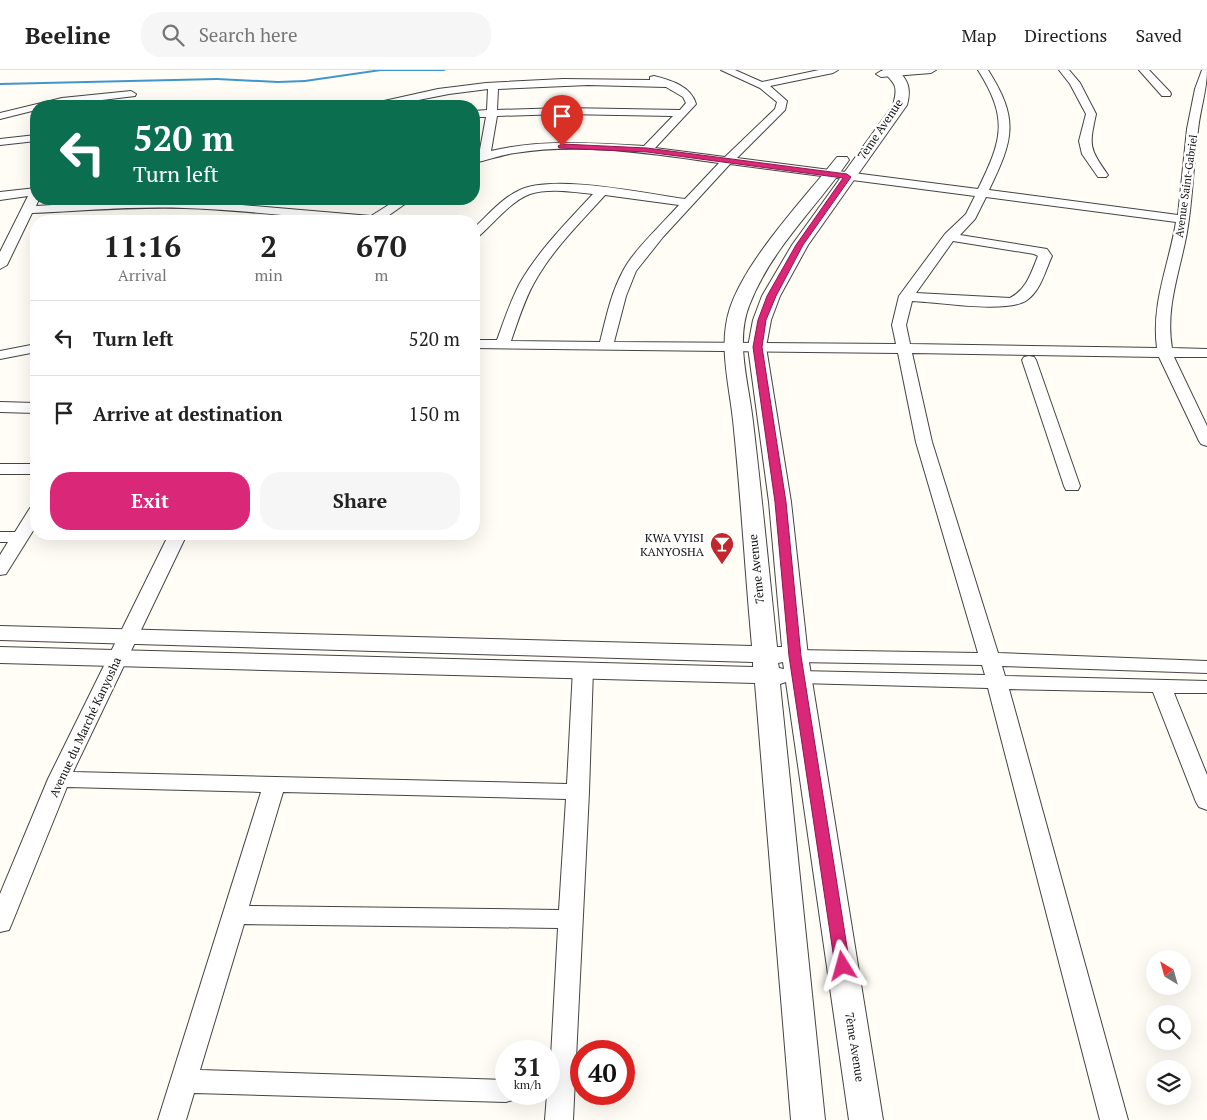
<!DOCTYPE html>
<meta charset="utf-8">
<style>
:root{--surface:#fff;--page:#f6f6f6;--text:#222;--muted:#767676;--line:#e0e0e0;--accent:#db2777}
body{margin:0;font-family:"PT Serif",serif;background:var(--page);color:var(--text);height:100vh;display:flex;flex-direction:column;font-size:19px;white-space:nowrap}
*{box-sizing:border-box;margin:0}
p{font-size:16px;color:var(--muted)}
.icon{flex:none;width:28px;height:28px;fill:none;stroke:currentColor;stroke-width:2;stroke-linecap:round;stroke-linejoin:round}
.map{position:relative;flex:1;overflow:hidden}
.panel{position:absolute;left:30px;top:145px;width:450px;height:325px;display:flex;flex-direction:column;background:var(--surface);border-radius:20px;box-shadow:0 5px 20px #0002}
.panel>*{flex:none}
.guide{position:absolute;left:30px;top:30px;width:450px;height:105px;border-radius:20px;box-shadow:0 5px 20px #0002;background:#0b6e4f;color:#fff;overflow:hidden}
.needle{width:32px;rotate:323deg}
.tools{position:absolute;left:1146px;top:880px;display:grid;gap:10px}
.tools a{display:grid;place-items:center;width:45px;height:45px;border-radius:50%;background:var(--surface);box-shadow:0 5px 20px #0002;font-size:25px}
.speed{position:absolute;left:495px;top:970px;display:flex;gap:10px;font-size:25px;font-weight:700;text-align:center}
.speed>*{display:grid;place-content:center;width:65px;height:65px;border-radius:50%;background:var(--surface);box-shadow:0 5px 20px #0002;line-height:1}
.speed small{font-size:12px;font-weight:400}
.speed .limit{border:8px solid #d22;background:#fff;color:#111}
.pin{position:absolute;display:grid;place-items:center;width:42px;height:42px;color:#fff;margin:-51px -21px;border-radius:50% 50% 50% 0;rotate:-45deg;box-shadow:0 0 5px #0007}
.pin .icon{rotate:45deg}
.me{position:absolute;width:55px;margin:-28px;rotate:352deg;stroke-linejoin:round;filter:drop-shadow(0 0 4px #0008)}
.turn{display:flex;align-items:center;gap:18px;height:105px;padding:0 20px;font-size:22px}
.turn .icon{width:65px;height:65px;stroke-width:2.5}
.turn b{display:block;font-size:35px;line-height:42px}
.eta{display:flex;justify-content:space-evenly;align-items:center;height:85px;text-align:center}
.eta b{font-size:30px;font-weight:800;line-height:35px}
.primary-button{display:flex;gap:10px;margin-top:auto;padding:10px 20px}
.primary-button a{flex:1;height:58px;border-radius:20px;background:var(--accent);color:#fff;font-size:20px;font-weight:800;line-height:58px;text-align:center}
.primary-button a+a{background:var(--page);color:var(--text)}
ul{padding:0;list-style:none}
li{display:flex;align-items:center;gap:15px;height:75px;padding:0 20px;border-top:1px solid var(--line)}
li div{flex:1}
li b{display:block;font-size:19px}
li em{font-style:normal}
header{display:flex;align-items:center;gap:30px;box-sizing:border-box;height:70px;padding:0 25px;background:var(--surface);border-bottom:1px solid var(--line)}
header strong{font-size:24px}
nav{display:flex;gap:28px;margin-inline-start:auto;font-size:18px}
.search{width:350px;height:45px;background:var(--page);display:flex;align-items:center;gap:12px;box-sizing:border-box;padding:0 18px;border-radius:20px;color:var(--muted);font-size:19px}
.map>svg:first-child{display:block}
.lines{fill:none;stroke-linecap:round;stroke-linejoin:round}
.stream{fill:#3f96cf;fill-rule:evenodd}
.minor-casing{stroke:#444;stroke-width:2}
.tertiary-casing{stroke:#444;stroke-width:2}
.minor{fill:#fff;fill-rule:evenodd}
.tertiary{fill:#fff;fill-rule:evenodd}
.route{fill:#db2777;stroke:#8e194d}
.labels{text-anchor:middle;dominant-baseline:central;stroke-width:5;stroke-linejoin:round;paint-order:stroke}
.far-street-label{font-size:11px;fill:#111;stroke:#fff}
.street-label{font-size:12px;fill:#111;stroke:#fff}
.poi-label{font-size:12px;fill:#111;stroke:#fff;text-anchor:end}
</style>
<header>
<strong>Beeline</strong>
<div class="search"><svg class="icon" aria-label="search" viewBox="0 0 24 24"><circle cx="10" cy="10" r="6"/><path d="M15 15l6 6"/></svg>Search here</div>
<nav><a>Map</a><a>Directions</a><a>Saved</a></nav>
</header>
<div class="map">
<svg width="1207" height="1050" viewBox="0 0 1207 1050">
<rect width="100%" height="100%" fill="#fffdf5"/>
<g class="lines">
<path class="stream" d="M374 0H446L444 1H381L305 12 278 13 217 10 0 15V13L217 8 278 11 305 10Z"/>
<g class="minor-casing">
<g id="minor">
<path d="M721 0H735L762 12 819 0H838L833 3 770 16 787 31 785 40 737 88 978 119C1002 70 1009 49 978 0H988C1020 50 1013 70 989 120L1178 145 1187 59 1195 19 1202 0H1207C1207 20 1200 40 1198 60 1193 94 1193 128 1187 162 1180 202 1165 237 1172 278L1207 279V287H1174L1207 356V376L1201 374 1199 371 1159 287 912 283 932 372 998 583 1207 591V603L1002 596 1005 606 1207 611V623H1174L1207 705V740L1199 737 1196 732 1153 622 1009 619 1128 1050H1100L988 618 799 613 792 611 789 607 792 603 799 601 985 605 982 595 795 592 788 590 785 586 788 582 795 580 978 583 916 372 898 283 474 278V270H497C504 251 510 232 520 213 539 180 567 152 593 124 573 122 549 118 530 124 511 131 494 153 478 167L474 168V158C488 145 501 129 518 121 552 103 646 124 685 129L719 93C653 84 582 72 515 83 501 85 488 90 474 93V86L479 85 486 47H474V41L487 40 488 19 449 24 388 36H370L375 33 438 19 486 13 563 9 650 10V7L654 6C670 10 691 16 696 34L655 78 725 87 775 39 777 32 760 18ZM588 15 666 17 683 27 686 33 680 40 563 38 497 40 498 19ZM563 44 673 46 644 76C593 73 541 69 491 81L497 46ZM730 94 975 126 966 144 945 164 899 226 892 255 896 274 614 272 626 226 636 201 663 167ZM605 125 679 135C663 153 633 181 623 201 611 223 606 248 600 272L511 271C518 251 524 231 534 213 552 180 580 153 605 125ZM986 127 1176 152C1169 195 1151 233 1157 278L910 274 906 255 912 231C938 232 1008 244 1027 230 1041 220 1045 201 1052 186L1047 179 960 165 975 149ZM953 171 1034 184 1038 186C1031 203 1027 219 1010 228L916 223Z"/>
<path d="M894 0H936L931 3 881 7 876 4 881 1Z"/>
<path d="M1059 0H1069L1080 13 1096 44C1089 76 1089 78 1108 105L1106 107H1098L1082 84 1079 71 1086 44 1070 14Z"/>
<path d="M1139 0H1149L1170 22 1171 24 1170 26H1162Z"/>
<path d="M131 21 136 24 135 26 53 36H36V40L0 49V43L62 28Z"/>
<path d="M36 65V71L0 75V69Z"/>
<path d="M36 118V129H39L36 136 133 130H184L371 146 398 129H412L385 148 388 151C319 151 252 140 184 138 133 136 82 141 32 143L7 195 0 199V182L28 126 0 130V122Z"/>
<path d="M36 274V282L0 289V281Z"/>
<path d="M1029 286 1034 287 1036 290 1080 416 1078 420H1066L1064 416 1022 290 1024 287Z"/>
<path d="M0 332 36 333V343L0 342Z"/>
<rect x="0" y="394" width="36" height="10"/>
<path d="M36 437V456L6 504 0 505V485L8 472H0V462H15L30 438Z"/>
<path d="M169 464H187L73 702 567 714 573 599 576 595 583 593 590 595 593 599 589 722 573 1050H545L547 1024H549L558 858 244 854 200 1000 506 1010V1024H518L516 1029 506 1032 194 1023 186 1050H158L261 722 67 717 12 853 9 860 0 862V824L48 709ZM283 722 566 729 559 840 249 836Z"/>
</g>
</g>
<g class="tertiary-casing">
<path id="tertiary" d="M882 0H897C909 10 911 20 907 35L808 175 780 226 771 250 766 277 791 432 808 586 883 1050H849L786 612 780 614 825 1050H791L755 613 0 593V577L753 597V592L0 570V556L752 576C745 501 741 425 733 350 729 313 718 274 730 238 747 188 804 129 837 87H847L849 90C816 138 770 180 749 236 735 272 749 314 753 352 762 427 769 502 777 577H782L769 432 748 277 753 250 762 226 792 175 893 35C899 14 894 14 882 0ZM783 592 784 599 779 598 778 593Z"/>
</g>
<use href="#minor" class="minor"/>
<use href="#tertiary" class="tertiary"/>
</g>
<path class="route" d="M562 74 647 78 847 104 851 107 803 175 776 226 766 250 762 277 786 432 801 586 850 896 848 900 843 902 837 900 835 896 789 586 775 432 753 277 758 250 767 226 796 175 843 108 647 82 559 78 558 76Z"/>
<defs>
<g id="bar-pin" transform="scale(1.25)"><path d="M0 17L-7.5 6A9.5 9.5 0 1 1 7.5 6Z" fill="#c4262e" stroke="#fff"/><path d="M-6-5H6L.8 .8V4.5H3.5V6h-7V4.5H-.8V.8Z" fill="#fff"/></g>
</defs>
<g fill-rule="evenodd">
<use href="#bar-pin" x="722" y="474"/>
</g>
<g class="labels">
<g class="far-street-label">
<text transform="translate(1186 116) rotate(-82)">Avenue Saint-Gabriel</text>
</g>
<g class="street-label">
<text transform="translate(880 59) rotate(-56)">7ème Avenue</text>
<text transform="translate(756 499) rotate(-96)">7ème Avenue</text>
<text transform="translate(85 657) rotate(-65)">Avenue du Marché Kanyosha</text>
<text transform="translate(855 977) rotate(81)">7ème Avenue</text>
</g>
<g class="poi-label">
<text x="704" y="467">KWA VYISI<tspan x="704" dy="14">KANYOSHA</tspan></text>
</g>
</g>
</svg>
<div class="tools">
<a><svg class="needle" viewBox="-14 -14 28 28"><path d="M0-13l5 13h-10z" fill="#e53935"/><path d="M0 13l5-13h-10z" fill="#767676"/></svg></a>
<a><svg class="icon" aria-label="search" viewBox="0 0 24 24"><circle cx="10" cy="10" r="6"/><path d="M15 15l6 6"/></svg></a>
<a><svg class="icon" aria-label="layers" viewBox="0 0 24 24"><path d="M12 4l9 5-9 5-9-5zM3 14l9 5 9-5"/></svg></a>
</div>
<div class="speed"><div>31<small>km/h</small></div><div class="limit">40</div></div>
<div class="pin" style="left:562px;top:76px;background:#d93025"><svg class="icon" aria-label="arrive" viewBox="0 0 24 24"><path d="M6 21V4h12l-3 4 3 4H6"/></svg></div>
<svg class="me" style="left:843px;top:896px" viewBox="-20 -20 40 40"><path d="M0-17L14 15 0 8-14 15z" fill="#db2777" stroke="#fff" stroke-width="4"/></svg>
<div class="guide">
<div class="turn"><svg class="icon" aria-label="left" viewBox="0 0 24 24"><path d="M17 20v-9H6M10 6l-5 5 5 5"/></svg><div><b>520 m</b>Turn left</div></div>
</div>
<section class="panel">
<div class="eta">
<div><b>11:16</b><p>Arrival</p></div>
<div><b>2</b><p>min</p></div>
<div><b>670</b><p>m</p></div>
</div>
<ul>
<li><svg class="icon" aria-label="left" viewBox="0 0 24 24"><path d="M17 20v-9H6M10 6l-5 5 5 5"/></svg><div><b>Turn left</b></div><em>520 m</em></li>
<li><svg class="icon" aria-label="arrive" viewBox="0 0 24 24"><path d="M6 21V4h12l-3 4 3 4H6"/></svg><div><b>Arrive at destination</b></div><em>150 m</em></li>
</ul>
<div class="primary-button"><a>Exit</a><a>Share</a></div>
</section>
</div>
